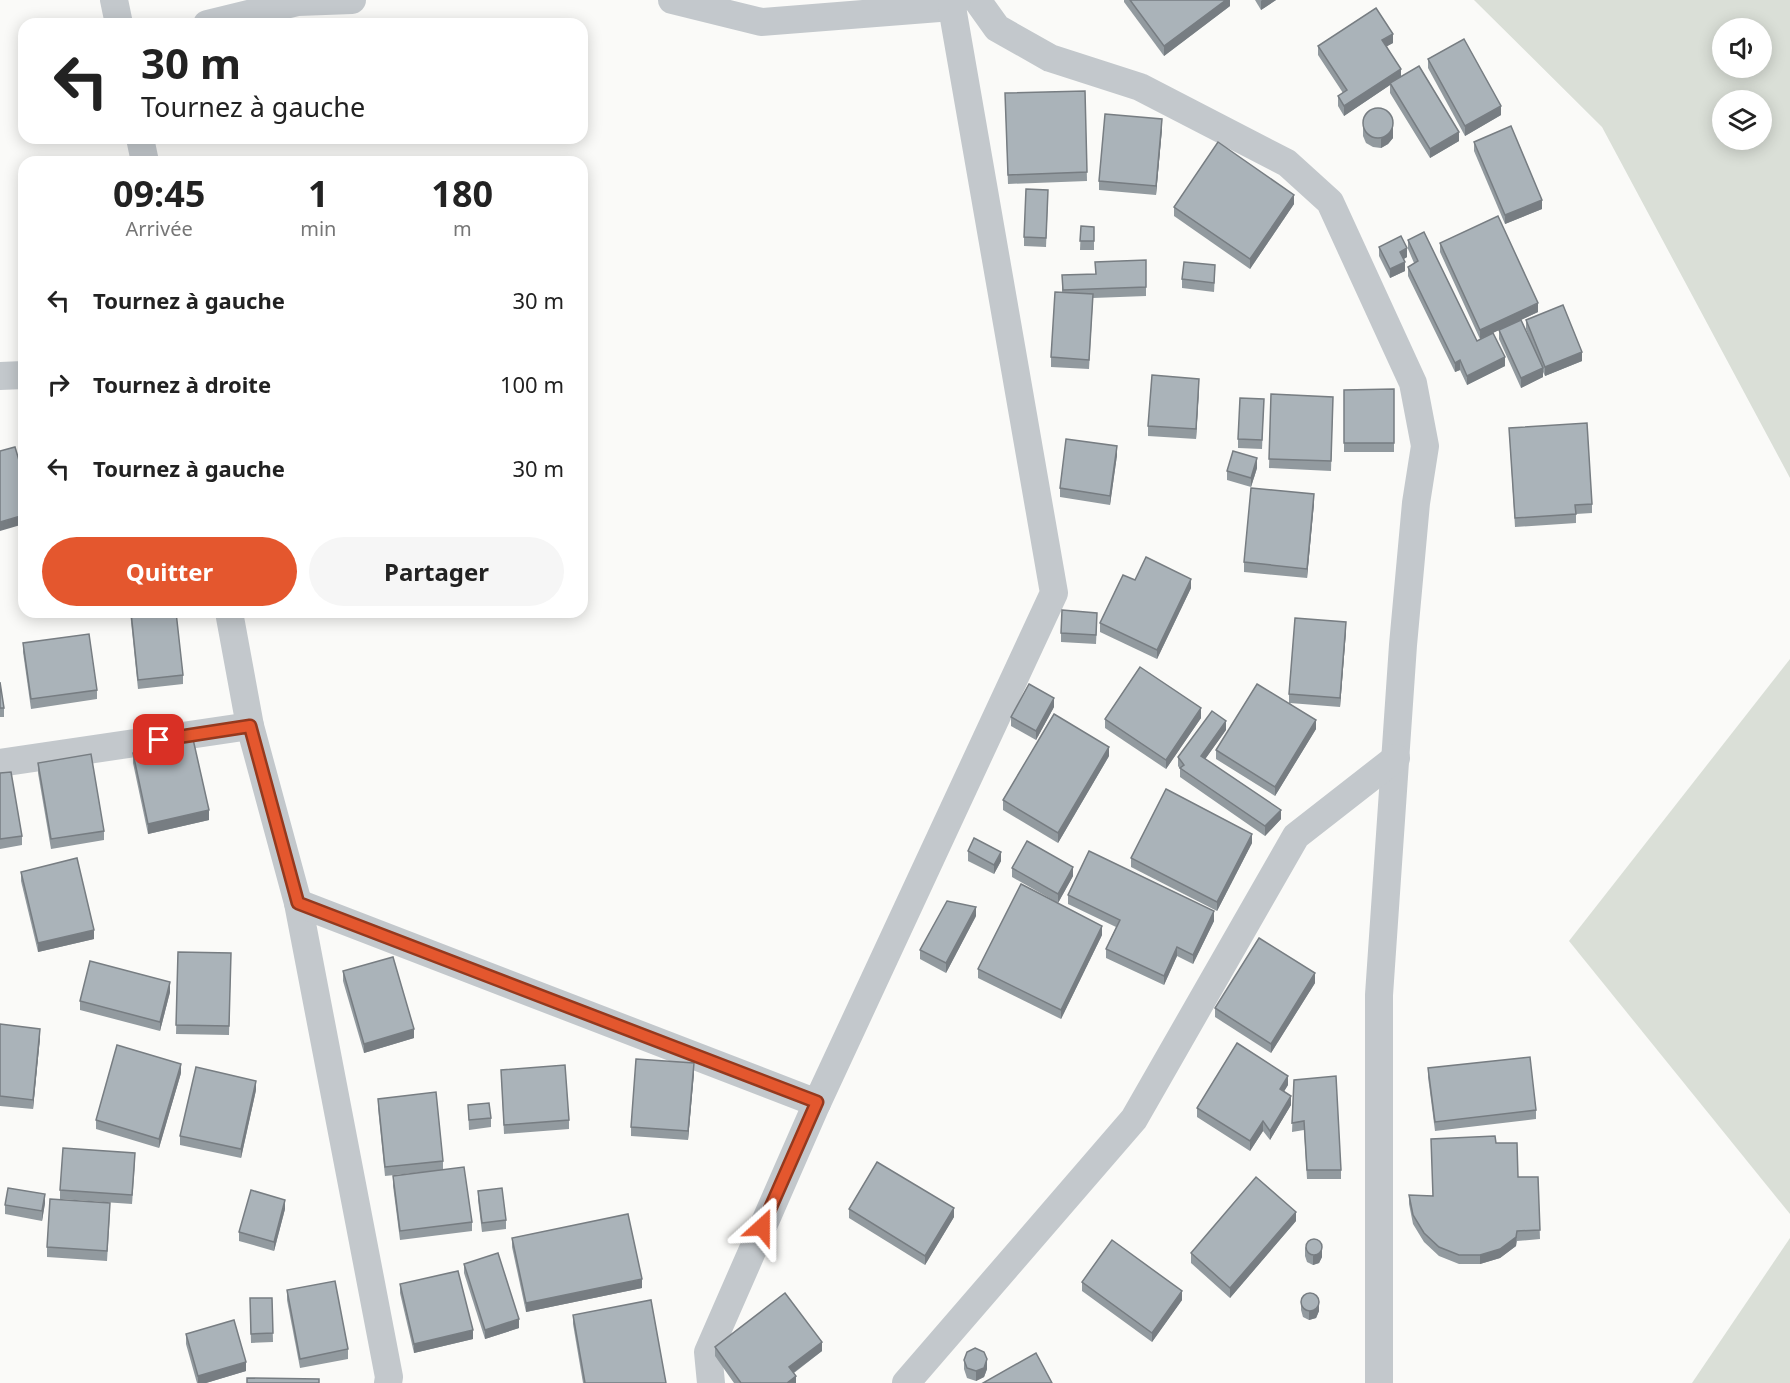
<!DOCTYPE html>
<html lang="fr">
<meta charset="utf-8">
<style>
:root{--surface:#fff;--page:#f6f6f6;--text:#222;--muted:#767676;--accent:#e4572e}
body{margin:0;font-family:"Noto Sans",sans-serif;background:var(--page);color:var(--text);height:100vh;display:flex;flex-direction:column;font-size:22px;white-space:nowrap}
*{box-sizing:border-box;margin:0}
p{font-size:20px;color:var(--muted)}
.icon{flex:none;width:33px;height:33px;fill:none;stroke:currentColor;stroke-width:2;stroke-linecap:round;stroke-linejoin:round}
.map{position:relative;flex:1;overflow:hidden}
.drawer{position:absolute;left:18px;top:156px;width:570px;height:462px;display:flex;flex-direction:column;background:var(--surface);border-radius:18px;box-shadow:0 3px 15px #0003}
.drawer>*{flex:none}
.hud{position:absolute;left:18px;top:18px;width:570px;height:126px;border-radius:18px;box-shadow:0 3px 15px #0003;background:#fff;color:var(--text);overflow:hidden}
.controls{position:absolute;left:1712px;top:18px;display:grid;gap:12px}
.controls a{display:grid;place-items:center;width:60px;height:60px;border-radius:50%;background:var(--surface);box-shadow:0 3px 15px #0003;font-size:30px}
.pin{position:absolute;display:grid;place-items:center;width:51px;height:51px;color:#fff;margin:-26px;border-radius:12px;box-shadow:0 3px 9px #0006}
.me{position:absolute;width:66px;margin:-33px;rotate:24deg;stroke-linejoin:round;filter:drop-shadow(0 0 4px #0008)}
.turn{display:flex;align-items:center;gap:21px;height:126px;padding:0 24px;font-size:27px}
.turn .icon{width:78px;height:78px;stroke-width:2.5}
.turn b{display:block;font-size:42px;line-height:51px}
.eta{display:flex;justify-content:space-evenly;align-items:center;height:102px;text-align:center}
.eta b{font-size:36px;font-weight:700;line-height:42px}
.primary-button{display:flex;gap:12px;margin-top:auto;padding:12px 24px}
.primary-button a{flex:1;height:69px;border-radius:36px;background:var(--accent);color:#fff;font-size:24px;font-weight:700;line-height:69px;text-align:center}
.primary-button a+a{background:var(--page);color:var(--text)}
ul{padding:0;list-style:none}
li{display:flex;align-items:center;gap:18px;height:84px;padding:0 24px}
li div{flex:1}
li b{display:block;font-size:22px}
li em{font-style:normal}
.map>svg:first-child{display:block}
.green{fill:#dadfd7;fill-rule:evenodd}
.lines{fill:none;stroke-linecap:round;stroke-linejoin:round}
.street{stroke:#c3c8cc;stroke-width:28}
.wall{fill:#929a9f}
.shaded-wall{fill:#777d82}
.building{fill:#aab3b9;stroke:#777d82;stroke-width:1.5}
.route-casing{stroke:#94391e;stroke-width:15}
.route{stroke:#e4572e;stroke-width:10}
</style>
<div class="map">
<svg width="1790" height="1383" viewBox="0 0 1790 1383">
<rect width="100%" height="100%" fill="#fafaf8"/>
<g class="green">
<path d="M1474 0H1790V478L1602 127ZM1722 28H1761V68H1722ZM1722 100H1761V140H1722Z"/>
<path d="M1790 659V1214L1569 941Z"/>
<path d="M1790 1238V1383H1692Z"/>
</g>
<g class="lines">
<g class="street">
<path d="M114 0 119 24"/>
<path d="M672 0 761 22 952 7"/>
<path d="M977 0 997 28 1050 58 1140 87 1287 163 1330 202 1413 383 1425 446 1416 503 1403 645 1379 995V1383"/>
<path d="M207 24 298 2 352 0"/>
<path d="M140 138 145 162"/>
<path d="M0 376 24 375"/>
<path d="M229 612 250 726 298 903 389 1377 388 1383"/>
<path d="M0 763 250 726"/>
<path d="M298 903 817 1103 1054 593 952 7 957 0"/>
<path d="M711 1383 708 1352 817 1103"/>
<path d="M906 1383 1134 1119 1296 836 1396 758"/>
</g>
</g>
<g class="wall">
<path d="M1124 0H1230V6L1164 56 1124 2Z"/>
<path d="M1255 0H1276L1261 10Z"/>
<path d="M1393 43 1387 46 1401 77 1459 141 1430 158 1390 93V85L1344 116 1338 106V96L1343 93 1318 55V46Z"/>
<path d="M1428 59 1501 115 1465 136 1428 68Z"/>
<path d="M1085 91 1087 181 1008 184 1005 93Z"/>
<path d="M1363 126 1393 130V138L1388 144 1381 148 1373 147 1366 143 1363 136Z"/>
<path d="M1162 129 1156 195 1099 190V181Z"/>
<path d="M1474 142 1542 209 1505 224 1474 151Z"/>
<path d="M1048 199 1046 247 1024 246V237Z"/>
<path d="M1294 204 1250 269 1174 216V207Z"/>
<path d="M1081 226 1094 227V250H1080Z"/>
<path d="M1408 240 1477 341 1505 366 1467 385 1460 370 1455 372 1408 276V267L1414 263 1408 249Z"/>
<path d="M1440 243 1538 312 1521 320 1532 344 1526 329V320L1582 361 1545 376 1543 372V377L1521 388 1499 339V330L1507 326 1480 339 1440 252Z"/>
<path d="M1379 247 1407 257 1404 259 1405 271 1390 278 1379 256Z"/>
<path d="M1146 260V296L1093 298 1089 369 1051 367V357L1062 292V275L1095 274Z"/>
<path d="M1215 274 1214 292 1182 288V279Z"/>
<path d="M1199 388 1196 439 1148 436V426Z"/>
<path d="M1394 389V452H1344V390Z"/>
<path d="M1271 394 1333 397 1331 471 1269 468Z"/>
<path d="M1264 399 1262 449 1238 448V439Z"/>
<path d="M1509 428 1592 504V513L1576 514V523L1515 527Z"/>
<path d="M1117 455 1110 505 1060 497V488Z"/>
<path d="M1257 468 1251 487 1227 480V471Z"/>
<path d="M1314 503 1307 578 1244 572V562Z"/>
<path d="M1135 580 1191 588 1157 659 1100 632V623Z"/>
<path d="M130 612H176L183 675V684L138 689Z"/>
<path d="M1097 622 1096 644 1061 642V633Z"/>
<path d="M1346 631 1340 707 1290 703 1316 729 1275 796 1216 759V750L1289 703V694Z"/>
<path d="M23 643 97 690V699L31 709 23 652Z"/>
<path d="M0 682 4 708V717H0Z"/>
<path d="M1054 707 1036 740 1011 726V717Z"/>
<path d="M1201 718 1166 769 1105 728V719Z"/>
<path d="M1226 730 1205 759 1281 819 1265 836 1180 777V769L1178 766V757Z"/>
<path d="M133 753 209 820 148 834 133 763Z"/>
<path d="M1109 756 1058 843 1003 810V800Z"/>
<path d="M38 763 104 831V840L51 849 38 773Z"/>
<path d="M0 773 22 836V845L0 849Z"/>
<path d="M1252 843 1217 911 1131 867V858Z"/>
<path d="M968 851 1001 861 994 874 968 861Z"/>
<path d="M1012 868 1073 876 1058 903 1012 877Z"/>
<path d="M21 872 94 939 38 952 21 881Z"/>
<path d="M1068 895 1214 921 1193 964 1177 956 1164 985 1106 958V949L1116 927 1068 904Z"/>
<path d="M976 916 946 973 920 959V950Z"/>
<path d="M1102 935 1061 1019 978 978V969Z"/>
<path d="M178 952 231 953 229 1035 176 1034Z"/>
<path d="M343 971 414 1038 364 1053 343 981Z"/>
<path d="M1315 983 1271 1053 1215 1017V1008Z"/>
<path d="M170 992 160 1031 80 1010V1001Z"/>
<path d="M0 1024 40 1038 33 1109 0 1106Z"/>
<path d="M1428 1068 1536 1110V1119L1435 1131 1428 1077Z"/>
<path d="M501 1070 569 1120V1129L504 1134Z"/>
<path d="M181 1073 159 1148 96 1129V1120Z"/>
<path d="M694 1073 688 1140 631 1136V1127Z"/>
<path d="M1294 1080 1341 1170V1179H1307L1304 1130 1292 1132Z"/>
<path d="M1288 1085 1284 1091 1291 1105 1270 1140 1263 1131 1250 1151 1197 1117V1108Z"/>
<path d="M256 1090 241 1158 180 1145V1136Z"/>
<path d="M378 1099 443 1161V1170L472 1222V1231L400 1240 393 1186V1176L424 1172 385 1176 378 1108Z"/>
<path d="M468 1105 491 1118V1127L469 1130Z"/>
<path d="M1496 1143 1518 1177H1538L1540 1239 1517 1241 1516 1246 1500 1258 1480 1264H1459L1439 1256 1424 1242 1413 1224 1409 1204V1195L1433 1196Z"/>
<path d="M135 1163 132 1204 60 1199V1190Z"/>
<path d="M478 1191 506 1220V1229L482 1232 478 1200Z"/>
<path d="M45 1203 42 1221 5 1214V1205Z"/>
<path d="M285 1209 274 1251 239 1241V1232Z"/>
<path d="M849 1209 954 1217 925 1265 849 1218Z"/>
<path d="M110 1213 107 1261 47 1257V1247Z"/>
<path d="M1296 1221 1230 1298 1191 1263V1253Z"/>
<path d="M512 1238 642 1288 526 1312 512 1247Z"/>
<path d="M1305 1247 1322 1257 1319 1263 1313 1265 1307 1262 1305 1256Z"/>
<path d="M464 1264 519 1328 485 1339 464 1273Z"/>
<path d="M1082 1282 1182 1300 1152 1342 1082 1291Z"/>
<path d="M400 1284 473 1339 414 1353 400 1293Z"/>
<path d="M287 1290 348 1349V1359L300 1368 287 1300Z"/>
<path d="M272 1298 273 1342 251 1343 250 1308Z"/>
<path d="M1301 1301 1319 1311 1316 1318 1309 1320 1303 1317 1301 1310Z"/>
<path d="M573 1315 666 1383H583L573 1324Z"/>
<path d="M186 1334 246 1371 206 1383H197L186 1344Z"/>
<path d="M715 1347 822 1351 794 1373 796 1383H734L715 1356Z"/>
<path d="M964 1360 987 1369 984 1377 976 1381 967 1378 964 1369Z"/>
</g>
<g class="shaded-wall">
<path d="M1226 0H1230V6L1164 56V46Z"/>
<path d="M1262 0H1276L1261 10V1Z"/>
<path d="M1393 34V43L1382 49V40Z"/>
<path d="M1401 69V78L1390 83V85L1344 116V106Z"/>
<path d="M1501 106V115L1465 136V126Z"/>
<path d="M1162 119V129L1156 195V186Z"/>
<path d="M1393 121V138L1388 144 1381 148V139Z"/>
<path d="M1459 132V141L1430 158V149Z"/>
<path d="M1294 195V204L1250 269V259Z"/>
<path d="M1542 200V209L1505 224V215Z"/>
<path d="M1407 248V257L1400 261V252Z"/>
<path d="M1405 262V271L1390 278V269Z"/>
<path d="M1538 303V312L1480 339V330Z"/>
<path d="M1582 352V361L1545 376V367Z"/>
<path d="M1505 357V366L1467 385V376Z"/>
<path d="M1460 360V370L1455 372V363Z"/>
<path d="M1543 368V377L1521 388V378Z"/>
<path d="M1199 379V388L1196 439V429Z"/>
<path d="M1117 446V455L1110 505V496Z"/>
<path d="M1257 458V468L1251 487V478Z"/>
<path d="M1314 494V503L1307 578V569Z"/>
<path d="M24 515V524L0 531V522Z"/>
<path d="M1191 579V588L1157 659V650Z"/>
<path d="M1346 622V631L1340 707V698Z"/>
<path d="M1054 698V707L1036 740V731Z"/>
<path d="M1201 708V718L1166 769V760Z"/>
<path d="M1316 720V729L1275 796V787Z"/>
<path d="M1226 721V730L1201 765V756Z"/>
<path d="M1109 747V756L1058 843V833Z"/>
<path d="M209 810V820L148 834V824Z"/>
<path d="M1281 810V819L1265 836V826Z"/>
<path d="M1252 834V843L1217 911V902Z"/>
<path d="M1001 852V861L994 874V865Z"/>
<path d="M1073 867V876L1058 903V894Z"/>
<path d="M976 907V916L946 973V963Z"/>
<path d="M1214 911V921L1193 964V955Z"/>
<path d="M1102 926V935L1061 1019V1010Z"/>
<path d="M94 930V939L38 952V943Z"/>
<path d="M1177 947V956L1164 985V976Z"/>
<path d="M1315 973V983L1271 1053V1044Z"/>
<path d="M170 982V992L160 1031V1022Z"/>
<path d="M40 1029V1038L33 1109V1100Z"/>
<path d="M414 1029V1038L364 1053V1044Z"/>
<path d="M694 1063V1073L688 1140V1131Z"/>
<path d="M181 1064V1073L159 1148V1139Z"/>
<path d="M1288 1076V1085L1280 1098V1089Z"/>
<path d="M256 1081V1090L241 1158V1149Z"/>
<path d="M1291 1096V1105L1270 1140V1131Z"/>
<path d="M1263 1121V1131L1250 1151V1141Z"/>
<path d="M45 1194V1203L42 1221V1211Z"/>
<path d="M285 1200V1209L274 1251V1242Z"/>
<path d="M954 1208V1217L925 1265V1256Z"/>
<path d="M1296 1212V1221L1230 1298V1288Z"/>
<path d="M1517 1231 1516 1246 1500 1258 1480 1264V1255Z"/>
<path d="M1322 1248V1257L1319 1263 1313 1265V1256Z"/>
<path d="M642 1279V1288L526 1312V1303Z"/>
<path d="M1182 1291V1300L1152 1342V1333Z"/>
<path d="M1319 1302V1311L1316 1318 1309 1320V1311Z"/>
<path d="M519 1319V1328L485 1339V1330Z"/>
<path d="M473 1330V1339L414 1353V1344Z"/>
<path d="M822 1342V1351L789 1376V1367Z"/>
<path d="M987 1359V1369L984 1377 976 1381V1371Z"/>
<path d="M246 1362V1371L206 1383H198V1376Z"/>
<path d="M796 1376V1383H787Z"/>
</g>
<g class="building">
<path d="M1130 0H1226L1164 46Z"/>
<path d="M1376 8 1393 34 1382 40 1401 69 1344 106 1338 96 1347 90 1318 46Z"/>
<path d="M1464 39 1501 106 1465 126 1428 59Z"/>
<path d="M1419 66 1459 132 1430 149 1390 83Z"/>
<path d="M1085 91 1087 172 1008 175 1005 93Z"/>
<circle cx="1378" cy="123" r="15"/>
<path d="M1105 114 1162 119 1156 186 1099 181Z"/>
<path d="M1511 126 1542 200 1505 215 1474 142Z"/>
<path d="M1218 142 1294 195 1250 259 1174 207Z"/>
<path d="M1026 189 1048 190 1046 238 1024 237Z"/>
<path d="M1498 216 1538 303 1480 330 1440 243Z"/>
<path d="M1081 226 1094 227V241H1080Z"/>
<path d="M1424 232 1477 341 1493 333 1505 357 1467 376 1460 360 1455 363 1408 267 1418 261 1408 240Z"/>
<path d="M1401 236 1407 248 1400 252 1405 262 1390 269 1379 247Z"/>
<path d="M1146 260V287L1063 290 1062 275 1096 274 1095 262Z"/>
<path d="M1184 262 1215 265 1214 283 1182 279Z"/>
<path d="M1055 292 1093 294 1089 360 1051 357Z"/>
<path d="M1563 305 1582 352 1545 367 1526 320Z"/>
<path d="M1521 320 1543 368 1521 378 1499 330Z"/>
<path d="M1152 375 1199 379 1196 429 1148 426Z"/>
<path d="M1394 389V443H1344V390Z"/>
<path d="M1271 394 1333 397 1331 461 1269 459Z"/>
<path d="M1240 398 1264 399 1262 440 1238 439Z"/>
<path d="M1587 423 1592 504 1575 505 1576 514 1515 518 1509 428Z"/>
<path d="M1066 439 1117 446 1110 496 1060 488Z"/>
<path d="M15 447 24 477V515L0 522V451Z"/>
<path d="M1233 451 1257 458 1251 478 1227 471Z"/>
<path d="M1251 488 1314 494 1307 569 1244 562Z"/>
<path d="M1146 557 1191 579 1157 650 1100 623 1123 575 1135 580Z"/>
<path d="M1062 610 1097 613 1096 635 1061 633Z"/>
<path d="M131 612H176L183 675 138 680Z"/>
<path d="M1295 618 1346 622 1340 698 1289 694Z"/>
<path d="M89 634 97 690 31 699 23 643Z"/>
<path d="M1140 667 1201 708 1166 760 1105 719Z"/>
<path d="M0 682 4 708H0Z"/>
<path d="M1029 684 1054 698 1036 731 1011 717Z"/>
<path d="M1257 684 1316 720 1275 787 1216 750Z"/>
<path d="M1212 711 1226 721 1201 756 1281 810 1265 826 1180 768 1184 765 1178 757Z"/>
<path d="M1054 714 1109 747 1058 833 1003 800Z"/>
<path d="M193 739 209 810 148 824 133 753Z"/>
<path d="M91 754 104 831 51 839 38 763Z"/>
<path d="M11 772 22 836 0 839V773Z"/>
<path d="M1166 789 1252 834 1217 902 1131 858Z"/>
<path d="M974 838 1001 852 994 865 968 851Z"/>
<path d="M1027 841 1073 867 1058 894 1012 868Z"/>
<path d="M1089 851 1214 911 1193 955 1177 947 1164 976 1106 949 1120 920 1068 895Z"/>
<path d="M77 858 94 930 38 943 21 872Z"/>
<path d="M1021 884 1102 926 1061 1010 978 969Z"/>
<path d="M947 901 976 907 946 963 920 950Z"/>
<path d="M1259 938 1315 973 1271 1044 1215 1008Z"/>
<path d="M178 952 231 953 229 1026 176 1025Z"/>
<path d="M393 957 414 1029 364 1044 343 971Z"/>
<path d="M90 961 170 982 160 1022 80 1001Z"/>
<path d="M0 1024 40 1029 33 1100 0 1096Z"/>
<path d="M1237 1043 1288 1076 1280 1089 1291 1096 1270 1131 1263 1121 1250 1141 1197 1108Z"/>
<path d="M117 1045 181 1064 159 1139 96 1120Z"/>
<path d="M1530 1057 1536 1110 1435 1122 1428 1068Z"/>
<path d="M636 1059 694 1063 688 1131 631 1127Z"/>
<path d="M565 1065 569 1120 504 1125 501 1070Z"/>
<path d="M196 1067 256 1081 241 1149 180 1136Z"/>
<path d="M1336 1076 1341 1170H1307L1304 1121 1292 1123 1294 1080Z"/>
<path d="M436 1092 443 1161 385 1167 378 1099Z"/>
<path d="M489 1103 491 1118 469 1120 468 1105Z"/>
<path d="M1495 1136 1496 1143H1517L1518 1177H1538L1540 1230 1517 1231 1516 1237 1500 1249 1480 1255H1459L1439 1247 1424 1233 1413 1215 1409 1195 1433 1196 1431 1139Z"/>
<path d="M63 1148 135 1153 132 1195 60 1190Z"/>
<path d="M877 1162 954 1208 925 1256 849 1209Z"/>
<path d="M464 1167 472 1222 400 1231 393 1176Z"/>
<path d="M1256 1177 1296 1212 1230 1288 1191 1253Z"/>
<path d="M8 1188 45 1194 42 1211 5 1205Z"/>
<path d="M502 1188 506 1220 482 1223 478 1191Z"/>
<path d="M251 1190 285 1200 274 1242 239 1232Z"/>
<path d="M50 1199 110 1203 107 1251 47 1247Z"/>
<path d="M628 1214 642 1279 526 1303 512 1238Z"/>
<circle cx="1314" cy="1247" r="8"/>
<path d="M1112 1240 1182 1291 1152 1333 1082 1282Z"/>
<path d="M498 1253 519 1319 485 1330 464 1264Z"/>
<path d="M458 1271 473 1330 414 1344 400 1284Z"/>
<path d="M335 1281 348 1349 300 1359 287 1290Z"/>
<path d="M785 1293 822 1342 789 1367 796 1376 787 1383H741L715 1347Z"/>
<circle cx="1310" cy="1302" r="9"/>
<path d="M250 1298H272L273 1333 251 1334Z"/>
<path d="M651 1300 666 1383H585L573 1315Z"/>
<path d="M234 1320 246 1362 198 1376 186 1334Z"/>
<path d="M975 1348 984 1352 987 1359 984 1368 976 1371 967 1368 964 1360 967 1352Z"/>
<path d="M1036 1353 1052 1383H983Z"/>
<path d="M247 1378 319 1379V1383H247Z"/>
</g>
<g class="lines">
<g class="route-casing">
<path id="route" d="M159 740 250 726 298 903 817 1102 762 1227"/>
</g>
<use href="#route" class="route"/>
</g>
</svg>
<div class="controls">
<a><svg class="icon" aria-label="sound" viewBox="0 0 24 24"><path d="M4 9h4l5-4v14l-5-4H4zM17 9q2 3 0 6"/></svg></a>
<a><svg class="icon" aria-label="layers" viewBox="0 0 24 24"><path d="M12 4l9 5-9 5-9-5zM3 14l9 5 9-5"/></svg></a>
</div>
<div class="pin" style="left:159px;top:740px;background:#d93025"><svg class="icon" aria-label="arrive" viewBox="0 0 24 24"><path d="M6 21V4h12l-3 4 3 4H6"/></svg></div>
<svg class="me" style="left:762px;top:1227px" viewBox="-20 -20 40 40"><path d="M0-17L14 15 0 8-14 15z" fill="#e4572e" stroke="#fff" stroke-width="4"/></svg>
<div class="hud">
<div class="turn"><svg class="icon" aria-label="left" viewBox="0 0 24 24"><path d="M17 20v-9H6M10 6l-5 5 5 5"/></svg><div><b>30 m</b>Tournez à gauche</div></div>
</div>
<section class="drawer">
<div class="eta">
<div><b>09:45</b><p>Arrivée</p></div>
<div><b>1</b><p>min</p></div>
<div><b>180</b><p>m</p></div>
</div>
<ul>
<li><svg class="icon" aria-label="left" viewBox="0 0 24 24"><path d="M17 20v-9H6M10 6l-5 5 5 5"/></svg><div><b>Tournez à gauche</b></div><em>30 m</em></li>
<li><svg class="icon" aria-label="right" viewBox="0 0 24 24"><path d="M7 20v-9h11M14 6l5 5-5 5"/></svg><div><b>Tournez à droite</b></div><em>100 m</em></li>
<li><svg class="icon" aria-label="left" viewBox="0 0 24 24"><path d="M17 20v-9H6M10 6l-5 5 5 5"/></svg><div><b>Tournez à gauche</b></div><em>30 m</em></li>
</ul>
<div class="primary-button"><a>Quitter</a><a>Partager</a></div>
</section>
</div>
